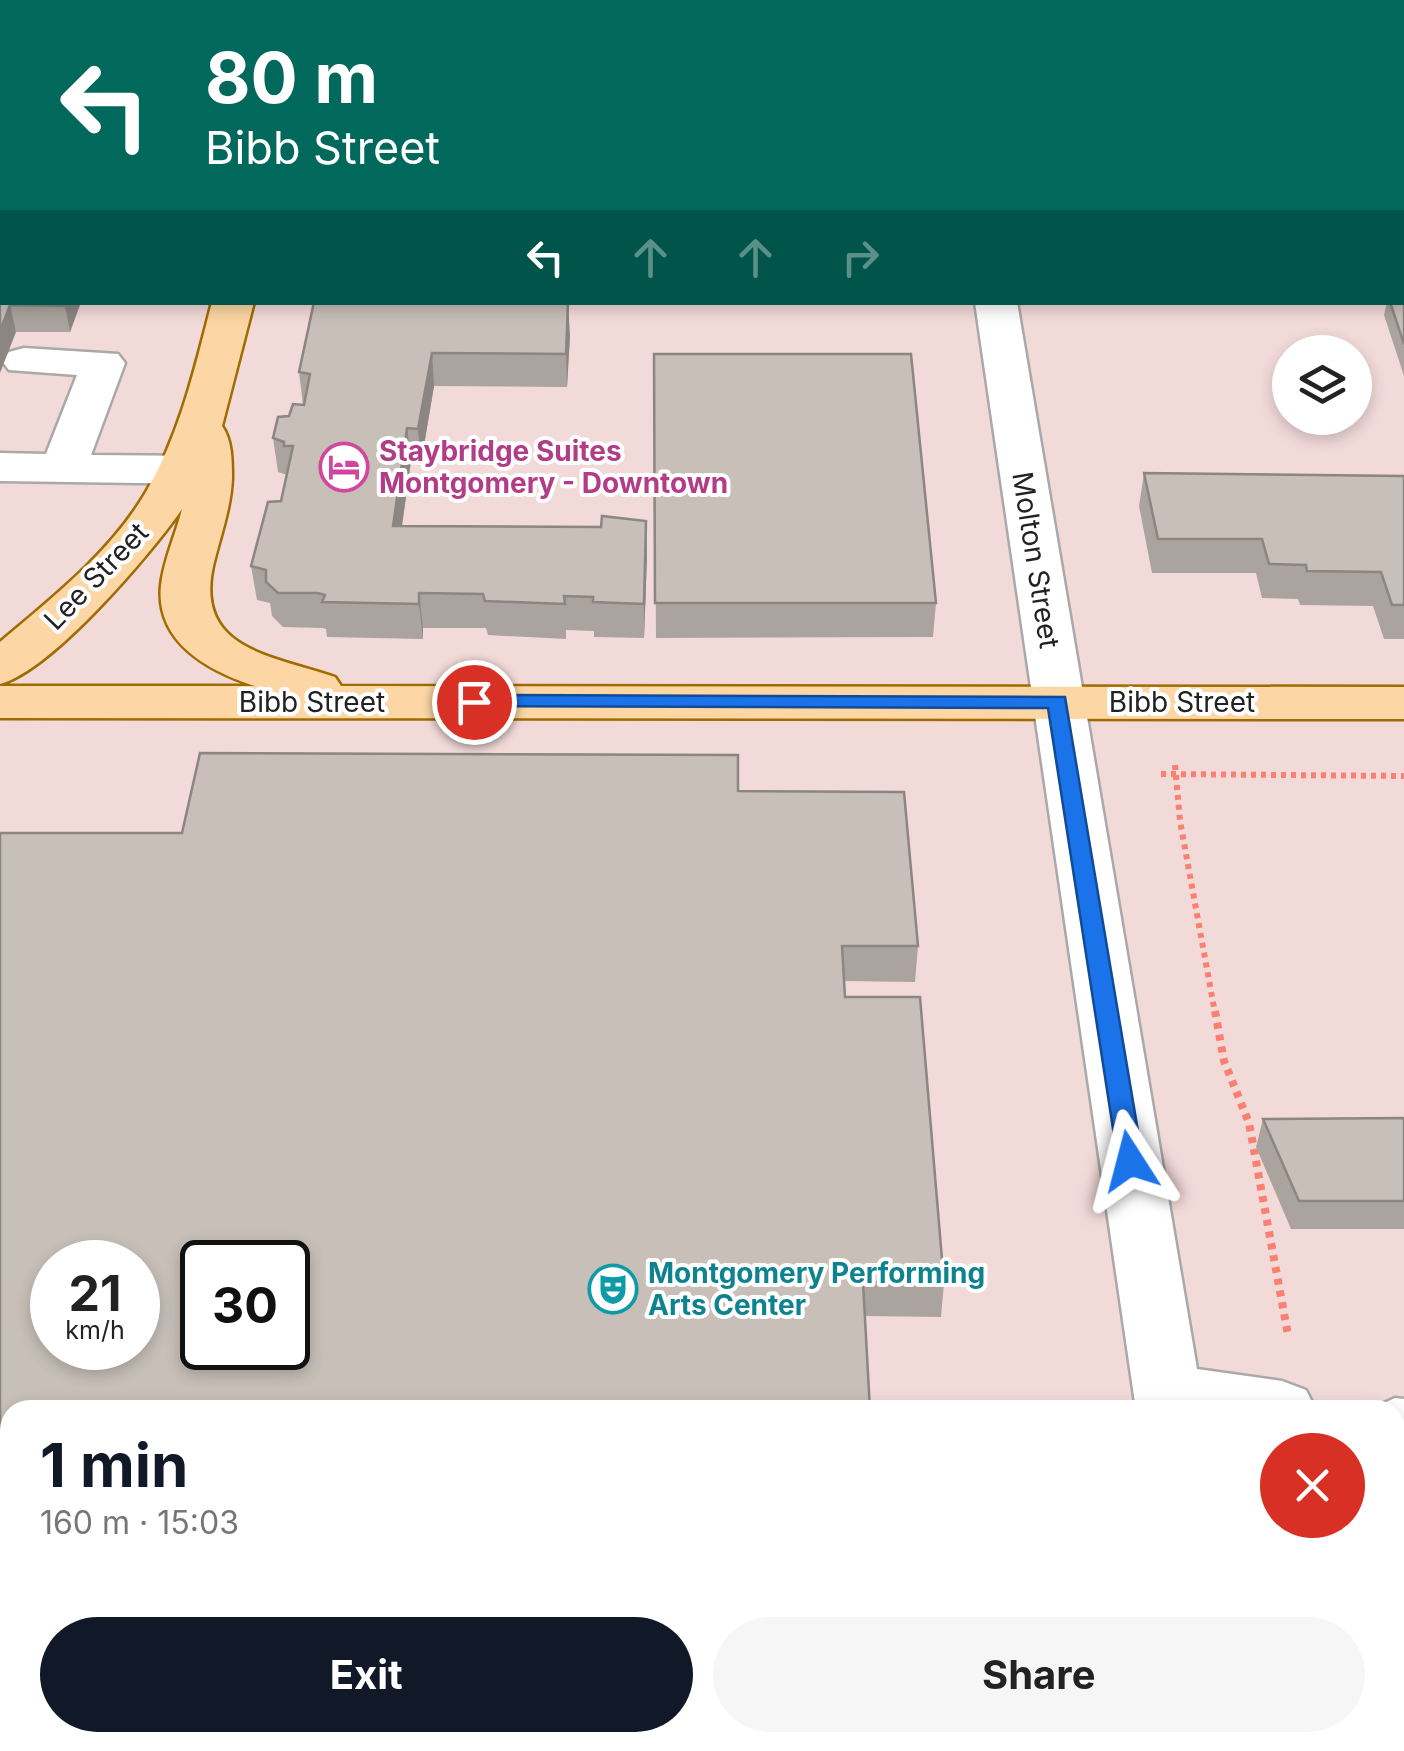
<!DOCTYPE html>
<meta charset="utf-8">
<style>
:root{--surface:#fff;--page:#f6f6f6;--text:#222;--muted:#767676;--accent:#111827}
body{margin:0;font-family:Inter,sans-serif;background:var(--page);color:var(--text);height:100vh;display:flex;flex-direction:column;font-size:38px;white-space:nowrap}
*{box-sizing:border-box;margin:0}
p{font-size:32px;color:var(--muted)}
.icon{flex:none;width:55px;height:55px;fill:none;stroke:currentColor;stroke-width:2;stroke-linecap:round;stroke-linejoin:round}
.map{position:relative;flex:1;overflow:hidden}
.side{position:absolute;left:0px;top:1400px;width:1405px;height:352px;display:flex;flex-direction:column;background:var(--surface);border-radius:30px 30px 0 0;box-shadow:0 5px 15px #0003}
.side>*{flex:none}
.hud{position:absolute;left:0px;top:0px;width:1405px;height:305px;box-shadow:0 5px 15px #0003;background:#00695c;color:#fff;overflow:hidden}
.controls{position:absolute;left:1272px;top:335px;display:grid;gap:20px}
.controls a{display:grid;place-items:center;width:100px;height:100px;border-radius:50%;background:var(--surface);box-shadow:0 5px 15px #0003;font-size:50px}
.speed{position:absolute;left:30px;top:1240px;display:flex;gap:20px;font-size:50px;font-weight:700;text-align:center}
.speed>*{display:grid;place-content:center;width:130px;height:130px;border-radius:50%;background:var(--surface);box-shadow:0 5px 15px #0003;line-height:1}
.speed small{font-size:25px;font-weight:400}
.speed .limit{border:5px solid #111;border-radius:15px;background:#fff;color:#111}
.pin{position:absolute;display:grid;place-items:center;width:85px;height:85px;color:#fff;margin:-42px;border:5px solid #fff;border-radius:50%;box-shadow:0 2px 10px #0007}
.me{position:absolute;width:110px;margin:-55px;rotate:351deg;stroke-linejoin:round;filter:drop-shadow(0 0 8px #0008)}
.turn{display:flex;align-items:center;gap:35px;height:210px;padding:0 40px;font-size:45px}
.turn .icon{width:130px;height:130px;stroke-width:2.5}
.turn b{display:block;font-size:70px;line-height:85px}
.lanes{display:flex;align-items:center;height:95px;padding:0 40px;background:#0003;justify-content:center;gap:50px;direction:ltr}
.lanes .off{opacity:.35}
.round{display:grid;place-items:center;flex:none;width:105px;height:105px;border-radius:52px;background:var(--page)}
.overview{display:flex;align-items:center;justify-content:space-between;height:170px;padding:0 40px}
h1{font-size:60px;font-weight:700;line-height:75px;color:var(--accent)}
.button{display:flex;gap:20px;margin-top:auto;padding:20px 40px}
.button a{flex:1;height:115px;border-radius:60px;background:var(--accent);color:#fff;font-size:40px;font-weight:700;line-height:115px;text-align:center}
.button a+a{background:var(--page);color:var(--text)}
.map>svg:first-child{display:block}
.commercial{fill:#f2dad9;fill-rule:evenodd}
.education{fill:#ffffe5}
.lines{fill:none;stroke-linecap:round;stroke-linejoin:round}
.minor-casing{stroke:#a9a9a9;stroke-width:5}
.major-casing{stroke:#a06b00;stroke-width:5}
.path-far1{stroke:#fa8072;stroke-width:6;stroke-dasharray:5 5;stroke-linecap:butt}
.path{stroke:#fa8072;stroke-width:8;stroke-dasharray:6 6;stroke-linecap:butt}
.minor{fill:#fff;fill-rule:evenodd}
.major{fill:#fcd6a4;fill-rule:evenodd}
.wall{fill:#aba49e}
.shaded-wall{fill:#8b8681}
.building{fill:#c7bfb8;stroke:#8b8681;stroke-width:2.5;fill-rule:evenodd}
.route{fill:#1a73e8;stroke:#114b97;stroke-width:2.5}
.labels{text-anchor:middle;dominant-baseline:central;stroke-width:8;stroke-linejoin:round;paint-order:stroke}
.hotel-label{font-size:28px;font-weight:bold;fill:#b23c85;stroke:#fff;text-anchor:start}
.street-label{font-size:28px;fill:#222;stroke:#fff}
.culture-label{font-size:28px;font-weight:bold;fill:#0d838f;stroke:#fff;text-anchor:start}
</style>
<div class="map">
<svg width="1404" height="1751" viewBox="0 0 1404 1751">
<rect width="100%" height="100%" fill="#f2efe9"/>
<path class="commercial" d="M0 0H1404V1751H0ZM2 2H1402V302H2ZM1290 352H1355V418H1290ZM52 1262H138V1348H52ZM202 1262H288V1348H202ZM10 1410H1395V1742H10Z"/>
<path class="education" d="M558 0H1404V34L1402 2Z"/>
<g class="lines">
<g class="minor-casing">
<g id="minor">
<path d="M1229 0H1263L1264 2H1230Z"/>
<rect x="1402" y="55" width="2" height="22"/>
<rect x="0" y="58" width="2" height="22"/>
<path d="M975 302H1017L1197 1369 1282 1381 1306 1390 1316 1410H1136Z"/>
<path d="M24 348 118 354 125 363 91 455 208 456 224 460 231 470 224 480 208 484 0 481V453L46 454 77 375 9 370 2 361 9 352Z"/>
<path d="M1395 1398 1404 1399V1457L1395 1456V1410H1369Z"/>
<path d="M1194 1742H1269L1271 1751H1195Z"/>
</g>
</g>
<g class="major-casing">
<g id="major">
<path d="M212 302H254L222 426C232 440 232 461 232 478 231 507 221 534 214 562 192 650 271 655 335 677L341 686 1404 687V719L0 718V686H255C208 671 155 642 161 585 164 559 176 534 182 509 151 554 51 671 0 684V642C52 598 111 552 146 492 180 434 195 368 212 302Z"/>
<path d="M1267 1742H1349L1353 1751H1270Z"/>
</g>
</g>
<g class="path-far1">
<path d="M1175 765 1180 821 1215 1013"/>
<path d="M1161 774 1404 776"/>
</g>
<path class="path" d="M1215 1011 1224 1061 1249 1123 1288 1335"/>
<use href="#minor" class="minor"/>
<use href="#major" class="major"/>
</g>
<g class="wall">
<path d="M0 0H231L230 2H2V27H1L0 31Z"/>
<rect x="1402" y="72" width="2" height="160"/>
<path d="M1404 297V376L1384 315 1387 302H1402Z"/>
<path d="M2 302H81L70 332H16Z"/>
<path d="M570 335 567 387 434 386 421 463 411 461 402 526 601 527 646 521 647 555 644 638 594 637V631L566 630V639L488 635 486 628H423V639L327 637 326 629 323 628 283 627 272 616 270 603 257 600 251 566 281 501 287 475 278 472 273 438 289 416 303 405 299 372Z"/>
<path d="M654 354 936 603 933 637 656 638Z"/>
<path d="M1144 473 1404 476V639H1384L1373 606 1300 605 1298 599 1262 598 1256 573H1152L1139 506Z"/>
<path d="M738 791 918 946 915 982 844 981 845 997 944 1283 941 1317 865 1316 10 1410 182 833Z"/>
<path d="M1404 1118V1229H1291L1256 1147 1263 1119Z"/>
</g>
<g class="shaded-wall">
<path d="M2 124V171L0 177V130Z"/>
<path d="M66 302H81L70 332 65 306Z"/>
<path d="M568 302 570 335 567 387 566 354Z"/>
<path d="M10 305 16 332 0 373V331Z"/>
<path d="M432 353 434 386 421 463 418 429Z"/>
<path d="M407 428 411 461 397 560 393 526Z"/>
<path d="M646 521 647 555 644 638V604Z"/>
<path d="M419 593 423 628V639L419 604Z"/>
</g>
<g class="building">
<path d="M88 0H183L182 2Z"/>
<rect x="383" y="0" width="158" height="2"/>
<rect x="562" y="0" width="185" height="2"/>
<rect x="752" y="0" width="123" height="2"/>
<path d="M1402 72H1404V201L1402 200Z"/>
<path d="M0 74H2V124L0 130Z"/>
<path d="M0 162H2V302H66L65 306 10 305 0 331Z"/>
<path d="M1402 297H1404V344L1390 302H1402Z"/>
<path d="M314 302H568L566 354 432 353 418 429 407 428 393 526 601 527 602 516 646 521 644 604 593 602V597L564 596 565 604 485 601 483 594 419 593V604L322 602 325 595 318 593H278L266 582V570L251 566 268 502 281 501 293 446H284V442L273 438 278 417 289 416 293 404 304 405 310 374 299 372Z"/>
<path d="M654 354H911L936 603H655Z"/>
<path d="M1144 473 1404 476V605H1392L1381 572 1307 571 1306 565 1269 564 1262 539H1158Z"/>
<path d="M200 753 738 755V791L904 792 918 946H842L845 997H920L944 1283 863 1282 870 1410H10V1742H982V1751H0V833H182ZM52 1262H138V1348H52ZM202 1262H288V1348H202Z"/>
<path d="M1404 1118V1201H1299L1263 1119Z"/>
</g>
<path class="route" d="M474 695 1065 697 1143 1161 1139 1168H1121L1118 1161 1048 708 467 706 463 702 467 697Z"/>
<defs>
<g id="hotel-ring" transform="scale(2.5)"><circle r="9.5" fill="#fff" stroke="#d1479c" stroke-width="1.5"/><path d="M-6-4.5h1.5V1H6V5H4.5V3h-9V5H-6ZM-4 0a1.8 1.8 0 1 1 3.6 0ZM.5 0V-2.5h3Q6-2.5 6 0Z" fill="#d1479c"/></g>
<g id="theatre-ring" transform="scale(2.5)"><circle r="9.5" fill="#fff" stroke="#0f9aa8" stroke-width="1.5"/><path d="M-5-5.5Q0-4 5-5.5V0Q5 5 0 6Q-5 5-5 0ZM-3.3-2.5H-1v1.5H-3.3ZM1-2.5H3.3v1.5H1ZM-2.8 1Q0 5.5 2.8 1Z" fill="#0f9aa8"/></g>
</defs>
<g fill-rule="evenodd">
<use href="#hotel-ring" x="344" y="467"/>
<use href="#theatre-ring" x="613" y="1289"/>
</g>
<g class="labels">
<g class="hotel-label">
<text x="379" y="451">Staybridge Suites<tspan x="379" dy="32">Montgomery - Downtown</tspan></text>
</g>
<g class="street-label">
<text transform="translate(1036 560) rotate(81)">Molton Street</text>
<text transform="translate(96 576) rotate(-46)">Lee Street</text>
<text x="312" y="702">Bibb Street</text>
<text x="1182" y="702">Bibb Street</text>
</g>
<g class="culture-label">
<text x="648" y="1273">Montgomery Performing<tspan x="648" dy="32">Arts Center</tspan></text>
</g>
</g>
</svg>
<div class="controls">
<a><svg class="icon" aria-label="layers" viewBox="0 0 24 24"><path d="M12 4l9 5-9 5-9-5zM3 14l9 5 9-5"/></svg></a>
</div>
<div class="speed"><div>21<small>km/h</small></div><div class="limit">30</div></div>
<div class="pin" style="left:474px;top:702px;background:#d93025"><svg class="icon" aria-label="arrive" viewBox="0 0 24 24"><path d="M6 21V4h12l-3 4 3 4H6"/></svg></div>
<svg class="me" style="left:1130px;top:1161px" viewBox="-20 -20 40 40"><path d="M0-17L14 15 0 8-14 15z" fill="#1a73e8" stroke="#fff" stroke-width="4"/></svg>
<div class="hud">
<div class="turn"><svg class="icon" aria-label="left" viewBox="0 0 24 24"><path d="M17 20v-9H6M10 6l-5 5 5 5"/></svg><div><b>80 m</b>Bibb Street</div></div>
<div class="lanes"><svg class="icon" aria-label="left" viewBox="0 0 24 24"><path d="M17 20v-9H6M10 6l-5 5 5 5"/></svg><svg class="icon off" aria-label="ahead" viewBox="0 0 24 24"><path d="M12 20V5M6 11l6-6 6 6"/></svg><svg class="icon off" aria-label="ahead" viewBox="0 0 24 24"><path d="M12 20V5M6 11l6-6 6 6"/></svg><svg class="icon off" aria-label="right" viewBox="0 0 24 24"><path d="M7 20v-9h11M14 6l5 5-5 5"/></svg></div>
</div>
<section class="side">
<div class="overview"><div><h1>1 min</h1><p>160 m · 15:03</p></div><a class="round" style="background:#d93025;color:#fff"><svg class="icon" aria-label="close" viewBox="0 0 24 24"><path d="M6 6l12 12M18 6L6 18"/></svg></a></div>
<div class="button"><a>Exit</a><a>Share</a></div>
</section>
</div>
